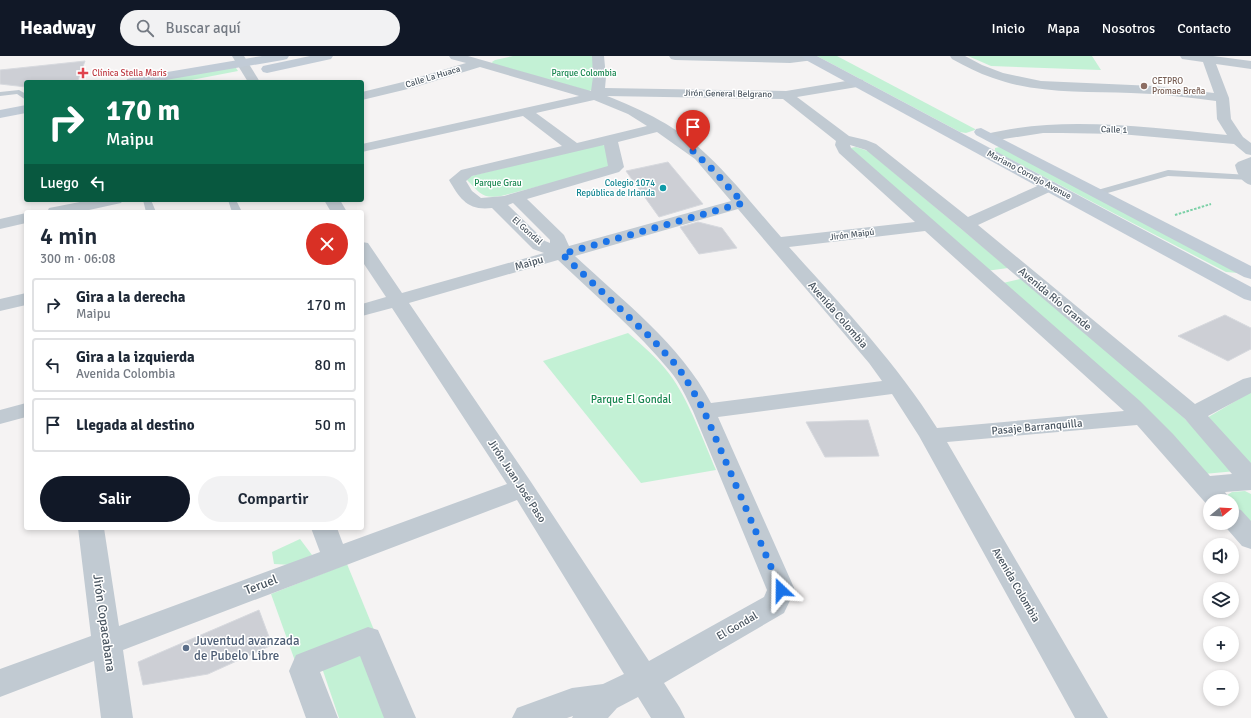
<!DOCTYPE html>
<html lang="es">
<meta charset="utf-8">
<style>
:root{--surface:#fff;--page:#f2f2f3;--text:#1f2937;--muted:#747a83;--line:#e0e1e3;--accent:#111827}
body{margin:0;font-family:Signika,sans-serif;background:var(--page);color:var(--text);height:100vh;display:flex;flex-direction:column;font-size:15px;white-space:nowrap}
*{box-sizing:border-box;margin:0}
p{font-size:13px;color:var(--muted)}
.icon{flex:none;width:22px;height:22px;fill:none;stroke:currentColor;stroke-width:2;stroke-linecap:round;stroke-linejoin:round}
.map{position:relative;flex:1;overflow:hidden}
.side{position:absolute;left:24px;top:154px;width:340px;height:320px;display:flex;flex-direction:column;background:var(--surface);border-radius:4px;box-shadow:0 2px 6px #0003}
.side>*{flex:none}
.hud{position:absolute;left:24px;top:24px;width:340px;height:122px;border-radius:4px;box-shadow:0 2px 6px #0003;background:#0b6e4f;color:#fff;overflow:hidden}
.needle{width:26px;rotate:72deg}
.tools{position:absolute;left:1203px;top:438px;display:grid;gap:8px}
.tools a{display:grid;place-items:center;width:36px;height:36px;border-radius:50%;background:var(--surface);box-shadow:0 2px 6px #0003;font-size:20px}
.pin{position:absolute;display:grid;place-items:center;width:34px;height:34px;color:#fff;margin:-41px -17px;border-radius:50% 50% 50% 0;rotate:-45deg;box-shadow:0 0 4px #0007}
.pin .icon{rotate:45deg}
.me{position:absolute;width:44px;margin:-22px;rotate:337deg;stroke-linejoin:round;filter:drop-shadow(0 0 3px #0008)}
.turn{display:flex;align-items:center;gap:14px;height:84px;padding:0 16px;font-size:18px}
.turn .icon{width:52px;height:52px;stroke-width:2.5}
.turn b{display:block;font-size:28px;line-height:34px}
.then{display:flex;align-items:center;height:38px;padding:0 16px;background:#0003;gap:8px;font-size:15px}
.round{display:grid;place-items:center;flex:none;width:42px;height:42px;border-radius:21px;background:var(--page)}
.summary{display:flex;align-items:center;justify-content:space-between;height:68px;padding:0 16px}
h1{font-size:24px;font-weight:600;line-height:30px}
.cta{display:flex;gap:8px;margin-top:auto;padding:8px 16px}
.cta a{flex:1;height:46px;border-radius:24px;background:var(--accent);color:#fff;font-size:16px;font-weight:600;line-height:46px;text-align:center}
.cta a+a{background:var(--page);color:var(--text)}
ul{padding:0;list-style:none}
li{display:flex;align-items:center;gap:12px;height:54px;margin:0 8px 6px;padding:0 8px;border:2px solid var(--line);border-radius:4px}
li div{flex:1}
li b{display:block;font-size:15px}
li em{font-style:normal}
header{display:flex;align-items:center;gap:24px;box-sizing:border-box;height:56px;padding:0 20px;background:var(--accent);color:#fff}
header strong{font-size:19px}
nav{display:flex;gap:22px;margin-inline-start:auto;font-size:14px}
.search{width:280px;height:36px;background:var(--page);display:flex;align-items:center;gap:10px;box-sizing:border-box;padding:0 14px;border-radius:22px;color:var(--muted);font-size:15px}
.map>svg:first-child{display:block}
.green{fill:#c3f1d5}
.building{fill:#cdcfd5;stroke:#d7d9de}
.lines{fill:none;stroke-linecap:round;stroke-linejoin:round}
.path{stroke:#7ad0a6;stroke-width:2;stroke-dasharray:2.5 1.5;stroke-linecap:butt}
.lane{fill:#c1cad2;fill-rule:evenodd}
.street{fill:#c1cad2;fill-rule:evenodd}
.secondary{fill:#c1cbd6;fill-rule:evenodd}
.route{stroke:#1a73e8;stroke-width:7;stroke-dasharray:0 12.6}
.health-dot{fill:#e0444e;stroke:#fff;stroke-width:1.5}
.education-dot{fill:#8d6e63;stroke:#fff;stroke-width:1.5}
.culture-dot{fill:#0f9aa8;stroke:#fff;stroke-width:1.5}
.service-dot{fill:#5c6f8a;stroke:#fff;stroke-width:1.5}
.labels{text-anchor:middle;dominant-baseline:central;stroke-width:3;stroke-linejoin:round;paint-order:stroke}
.far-health-label{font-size:9px;fill:#be3a42;stroke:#fff;text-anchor:start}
.far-park-label{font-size:9px;fill:#17864f;stroke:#fff}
.far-street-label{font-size:9px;fill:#4a5661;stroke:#fff}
.far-education-label{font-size:9px;fill:#785e54;stroke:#fff;text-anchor:start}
.far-culture-label{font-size:9px;fill:#0d838f;stroke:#fff;text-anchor:end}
.street-label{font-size:11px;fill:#4a5661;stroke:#fff}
.park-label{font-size:11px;fill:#17864f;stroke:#fff}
.near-street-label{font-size:13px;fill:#4a5661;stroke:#fff}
.near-service-label{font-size:13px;fill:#4e5e75;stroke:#fff;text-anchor:start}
</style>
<header>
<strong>Headway</strong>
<div class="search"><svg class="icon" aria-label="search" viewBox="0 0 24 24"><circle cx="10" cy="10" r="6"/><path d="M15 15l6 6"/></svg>Buscar aquí</div>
<nav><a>Inicio</a><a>Mapa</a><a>Nosotros</a><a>Contacto</a></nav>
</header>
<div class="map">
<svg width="1251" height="662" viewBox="0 0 1251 662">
<rect width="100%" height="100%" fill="#f5f3f3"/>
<g class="green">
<path d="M513 0H599L597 32 589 35 493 8 492 6 495 4Z"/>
<path d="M817 0H837L975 73V74L966 77 960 76Z"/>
<path d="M968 0H1092L1101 14 991 10Z"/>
<path d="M231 12H236L238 15 181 26H144Z"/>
<path d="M600 88 606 90 610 112 501 140C482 143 480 137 467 124L469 121 475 119Z"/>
<path d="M1004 90 1251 218 1226 216 995 95V92Z"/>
<path d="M856 91 868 95 1008 212 986 215 850 92Z"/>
<path d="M1024 222 1184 362 1236 415 1204 418 1003 227Z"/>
<path d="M628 277C644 291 661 305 673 323 690 348 704 386 716 414L641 427 543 305Z"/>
<path d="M1251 336V413L1205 363Z"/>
<path d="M1245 435 1251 438V471L1232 450V445H1228L1224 441 1232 436Z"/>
<path d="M300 483 312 499 292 509 274 508 272 496Z"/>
<path d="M347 508 374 574 295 605 271 538Z"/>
<path d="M362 599 387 662H339L322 612Z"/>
</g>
<g class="building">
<path d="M85 5 78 24 58 26H26V31L0 28V14Z"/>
<path d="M668 106 703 148 659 161 626 115Z"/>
<path d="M698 166 722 172 737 192 699 198 680 171Z"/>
<path d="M1225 259 1251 272V293L1228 305 1178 280Z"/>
<path d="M868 364 879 400 825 401 806 366Z"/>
<path d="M259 554 272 589 208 618 143 629 138 606Z"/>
</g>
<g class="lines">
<path class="path" d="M1175 159 1211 148"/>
<g class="lane">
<path d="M19 34 26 38V44L17 38 0 40V36Z"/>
<path d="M1168 114 1249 119 1251 120V124L1168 120 1097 140 1093 137 1094 135Z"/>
<path d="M143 144H151L156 156H146Z"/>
<path d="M228 144H236L242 156H232Z"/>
</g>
<g class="street">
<path d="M232 0H244L260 26H248Z"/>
<path d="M449 0H468L591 35 593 21 592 0H604L606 21 605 32 786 35 858 23 863 24 864 27 863 30 797 41 849 80 866 84 876 88 968 161 1044 127 1050 125 1056 127 1058 130 1056 133 978 169 1195 348 1243 323 1251 321V337L1208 360 1251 407V434L1225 436 1231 445H1210V452L1137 369 947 386 1108 662H1075L919 380 892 338 718 361 795 534 784 557 664 627 680 652 685 662H651L638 641 617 652 608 662H572L573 660 567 662H512L517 652 572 632 603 628 624 618 517 444 123 594 133 662H101L94 605 0 641V613L91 580 78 472H104L119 570 320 496 311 472H337L343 488 507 428 392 252 362 260V248L386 241 362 205V186L368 187 402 237 544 197 533 193 492 152C468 155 460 143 449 124L461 114 562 90 523 60 362 96V88L579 40 480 11 412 32 362 44V36L403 26 466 7 451 3ZM607 40 783 43 836 85 835 89 839 97 915 166 781 181C756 153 734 124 706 98 680 72 641 53 607 40ZM594 44 628 58 647 70 577 87 536 57ZM657 76 695 103 731 145 569 190 564 179 527 143 619 116 624 111 618 86ZM604 89 608 110 504 140 481 142 472 135 466 125 472 120ZM850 89 866 94 960 172 1185 363 1232 418 1210 420 1173 378 1140 345 851 92ZM513 147 550 184V187L545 185 508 149ZM738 153 869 307 882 325 711 347C681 289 622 244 575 200ZM925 175 1124 355 937 372C896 306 841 249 789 191ZM558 204C596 240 637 275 670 315 680 327 686 341 693 355L767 534 764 541 649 605 531 426 409 247Z"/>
<path d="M669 0H815L816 1 814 4 790 7 675 4 671 3Z"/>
<path d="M950 0H965L982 9 1003 17 1041 25 1154 30 1214 37 1203 6 1182 3 1180 0H1213L1251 5V13L1216 8 1229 42 1231 63 1243 81 1251 87V99L1246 98 1234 88 1120 78 1062 77H1043L991 85 986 84 984 81 986 78C1063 59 1149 72 1227 79L1217 63 1216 45C1187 41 1159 38 1131 37 1085 35 1037 38 993 22 978 17 965 10 952 3Z"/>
<path d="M1251 101V129C1242 127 1237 118 1235 109L1238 106Z"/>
<path d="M90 144H123L121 147 80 156H47L49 152Z"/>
<path d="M324 144H340L347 156H331Z"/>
<path d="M26 157V167L0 173V163Z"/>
<path d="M26 237V249L0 255V243Z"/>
<path d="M26 347V361L0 368V354Z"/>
<path d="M1232 451 1241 454 1251 465V493L1242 490 1222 467H1232Z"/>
<path d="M368 571 378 574 416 662H384L360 600 320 616 338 662H306L289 615 296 599Z"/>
</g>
<g class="secondary">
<path d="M262 0H289L287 3 283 4 154 26H126L127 23 132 22Z"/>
<path d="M310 0H333L331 3 267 17 263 16 261 13 263 10Z"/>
<path d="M802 0H817L1251 231V245L1244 243 804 3Z"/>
<path d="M26 49V57L0 62V54Z"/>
<path d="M981 72 1251 210V223L1244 221 976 79 974 76 976 73Z"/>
</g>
</g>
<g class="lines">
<path class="route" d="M693 95 713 114 743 147 562 198 650 281 678 311 692 333 704 355 781 534"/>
</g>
<path class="health-dot" d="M81 11h4v4h4v4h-4v4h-4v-4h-4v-4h4z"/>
<circle class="education-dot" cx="1144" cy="30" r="4"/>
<circle class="culture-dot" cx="663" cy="132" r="4"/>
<circle class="service-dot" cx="186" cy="592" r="4"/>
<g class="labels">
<g class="far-health-label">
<text x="92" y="17">Clínica Stella Maris</text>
</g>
<g class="far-park-label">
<text x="584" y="17">Parque Colombia</text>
<text x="498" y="127">Parque Grau</text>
</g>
<g class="far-street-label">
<text transform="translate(433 21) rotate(-17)">Calle La Huaca</text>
<text transform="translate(728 38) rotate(1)">Jirón General Belgrano</text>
<text transform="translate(1114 74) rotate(2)">Calle 1</text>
<text transform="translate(1029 119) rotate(28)">Mariano Cornejo Avenue</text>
<text transform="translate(527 175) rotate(42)">El Gondal</text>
<text transform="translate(852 179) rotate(-7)">Jirón Maipú</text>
</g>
<g class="far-education-label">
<text x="1152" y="25">CETPRO<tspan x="1152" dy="10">Promae Breña</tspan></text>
</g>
<g class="far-culture-label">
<text x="655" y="127">Colegio 1074<tspan x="655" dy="10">República de Irlanda</tspan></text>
</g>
<g class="street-label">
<text transform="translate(529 207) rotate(-16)">Maipu</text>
<text transform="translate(1055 243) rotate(40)">Avenida Río Grande</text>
<text transform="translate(838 259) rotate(49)">Avenida Colombia</text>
<text transform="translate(1037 371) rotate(-5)">Pasaje Barranquilla</text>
<text transform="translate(517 425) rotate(57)">Jirón Juan José Paso</text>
<text transform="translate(1016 529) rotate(60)">Avenida Colombia</text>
<text transform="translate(737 570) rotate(-30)">El Gondal</text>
</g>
<g class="park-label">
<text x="631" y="343">Parque El Gondal</text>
</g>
<g class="near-street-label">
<text transform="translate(261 529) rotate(-21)">Teruel</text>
<text transform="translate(104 567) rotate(82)">Jirón Copacabana</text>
</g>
<g class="near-service-label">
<text x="194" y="585">Juventud avanzada<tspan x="194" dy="15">de Pubelo Libre</tspan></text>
</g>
</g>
</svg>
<div class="tools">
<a><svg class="needle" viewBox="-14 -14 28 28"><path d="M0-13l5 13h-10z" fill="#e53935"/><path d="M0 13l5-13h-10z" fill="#747a83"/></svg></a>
<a><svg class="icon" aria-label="sound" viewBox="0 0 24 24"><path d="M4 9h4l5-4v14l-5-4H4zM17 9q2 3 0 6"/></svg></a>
<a><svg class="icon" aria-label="layers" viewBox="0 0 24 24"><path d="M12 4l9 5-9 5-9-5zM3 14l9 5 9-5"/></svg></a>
<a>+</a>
<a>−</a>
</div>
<div class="pin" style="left:693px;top:95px;background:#d93025"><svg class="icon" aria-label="arrive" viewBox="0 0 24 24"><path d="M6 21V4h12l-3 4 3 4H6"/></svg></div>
<svg class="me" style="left:781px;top:534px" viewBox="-20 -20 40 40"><path d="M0-17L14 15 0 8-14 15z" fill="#1a73e8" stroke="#fff" stroke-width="4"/></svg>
<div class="hud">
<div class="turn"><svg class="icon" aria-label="right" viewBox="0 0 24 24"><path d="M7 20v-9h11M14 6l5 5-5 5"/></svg><div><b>170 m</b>Maipu</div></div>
<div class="then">Luego<svg class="icon" aria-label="left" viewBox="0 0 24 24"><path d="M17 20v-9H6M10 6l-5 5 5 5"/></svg></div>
</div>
<section class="side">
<div class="summary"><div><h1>4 min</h1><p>300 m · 06:08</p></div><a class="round" style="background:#d93025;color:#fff"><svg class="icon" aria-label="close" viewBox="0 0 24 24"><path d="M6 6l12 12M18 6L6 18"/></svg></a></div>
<ul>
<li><svg class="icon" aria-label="right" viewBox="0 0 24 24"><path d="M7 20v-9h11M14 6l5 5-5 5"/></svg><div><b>Gira a la derecha</b><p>Maipu</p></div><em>170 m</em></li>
<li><svg class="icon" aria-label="left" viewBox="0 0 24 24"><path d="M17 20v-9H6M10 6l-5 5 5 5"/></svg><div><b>Gira a la izquierda</b><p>Avenida Colombia</p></div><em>80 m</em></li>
<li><svg class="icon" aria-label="arrive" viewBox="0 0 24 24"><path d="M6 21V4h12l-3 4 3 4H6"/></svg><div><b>Llegada al destino</b></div><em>50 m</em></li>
</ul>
<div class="cta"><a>Salir</a><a>Compartir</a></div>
</section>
</div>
